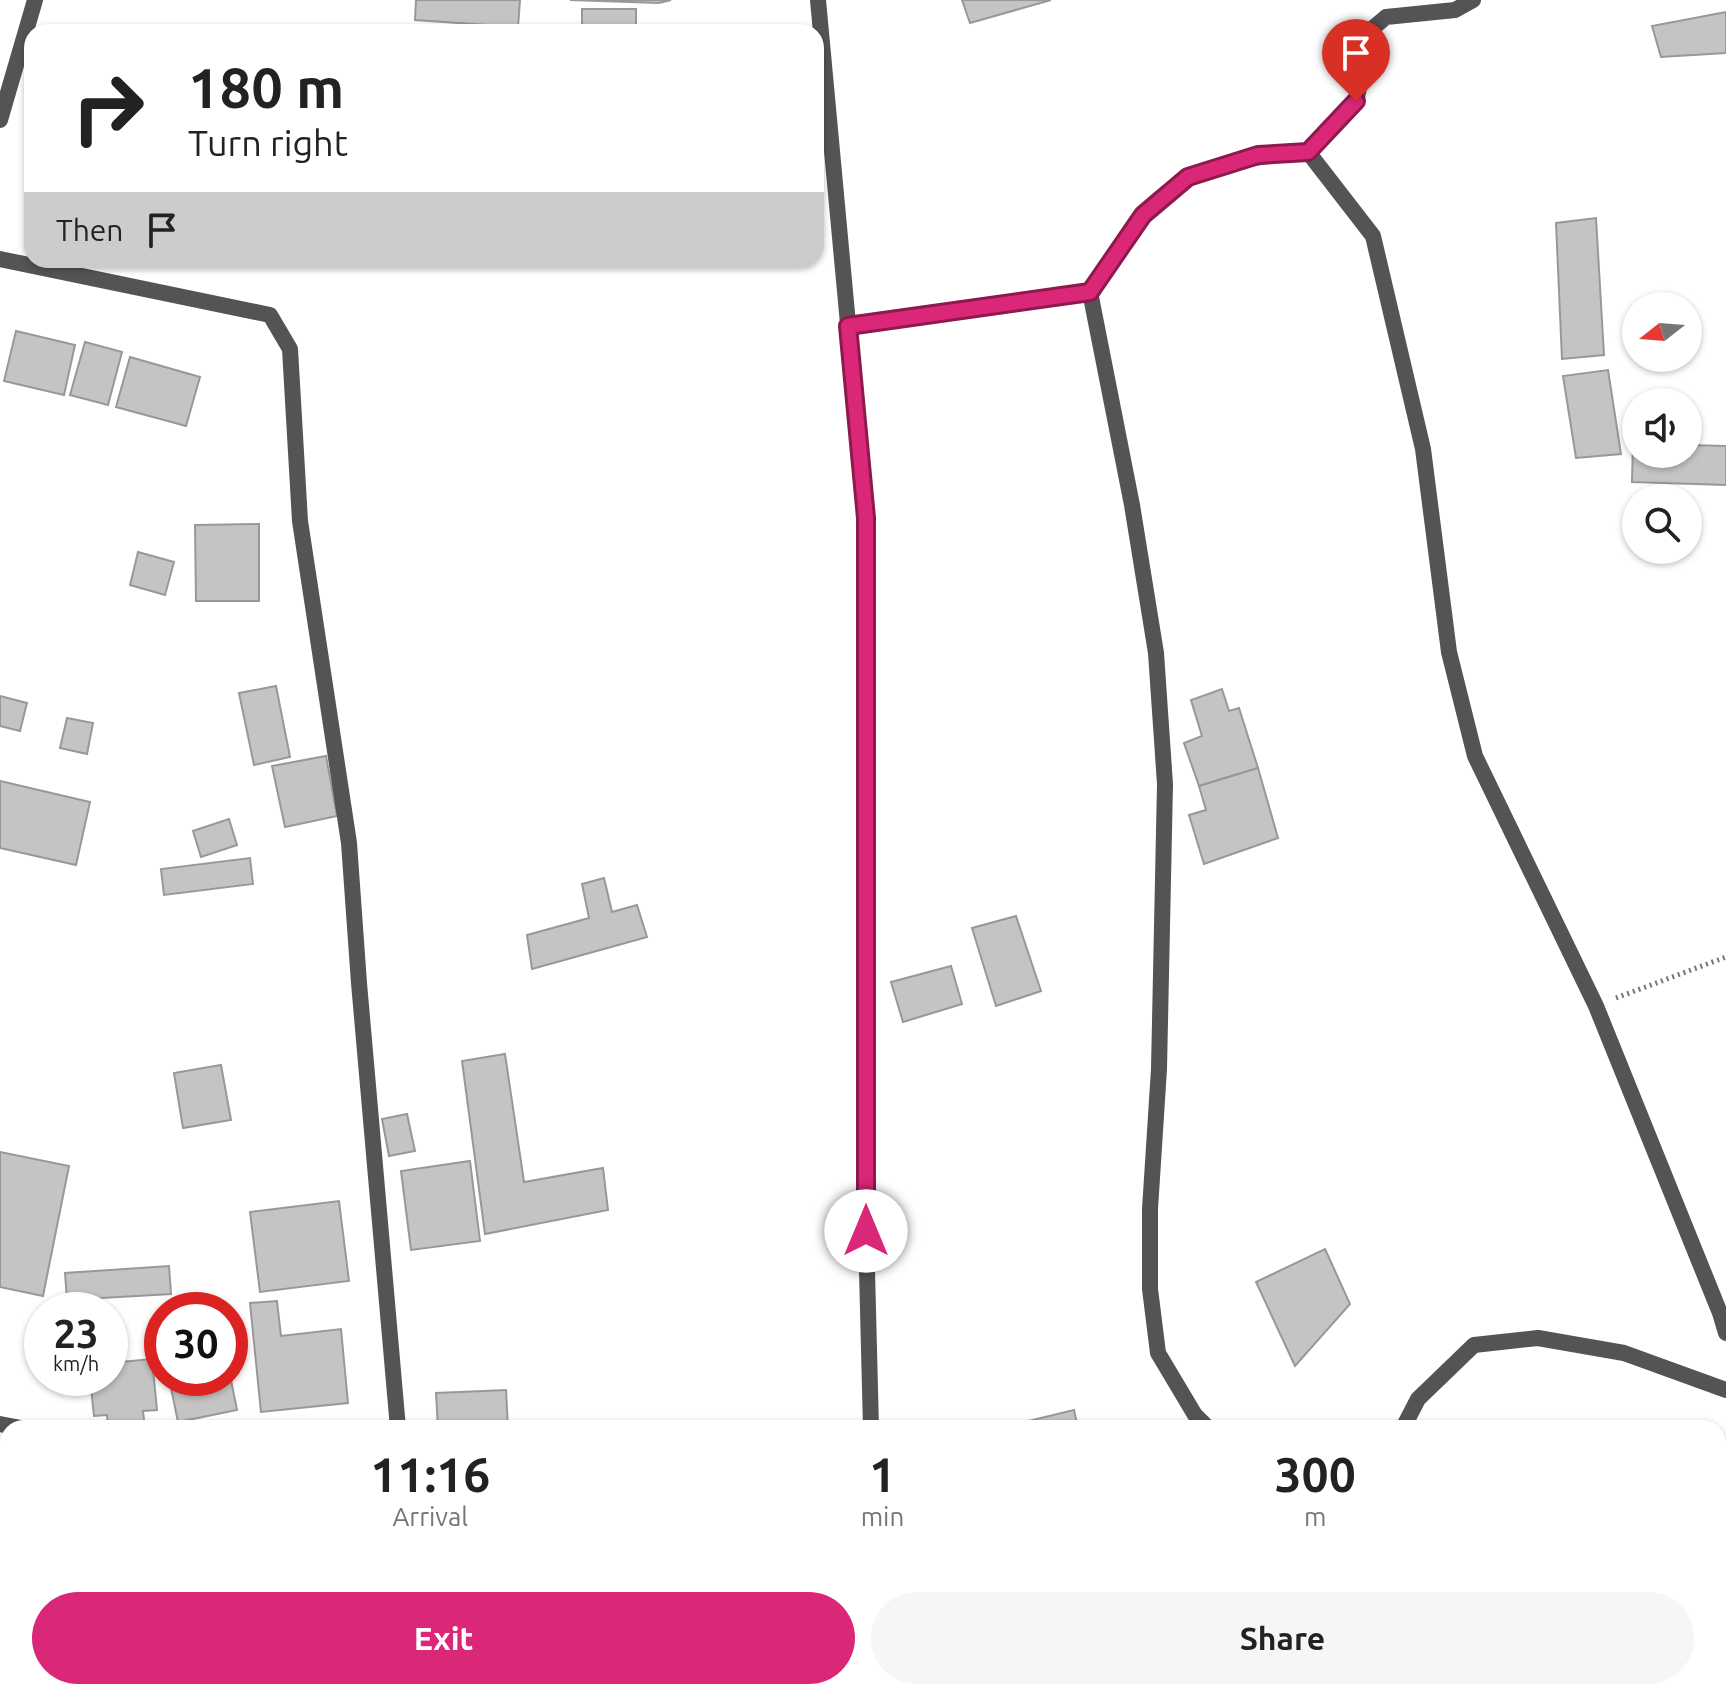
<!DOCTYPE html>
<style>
:root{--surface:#fff;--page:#f6f6f6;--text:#222;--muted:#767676;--accent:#db2777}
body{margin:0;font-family:Ubuntu,sans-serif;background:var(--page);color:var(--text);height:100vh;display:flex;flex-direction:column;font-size:30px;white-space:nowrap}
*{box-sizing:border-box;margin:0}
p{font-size:26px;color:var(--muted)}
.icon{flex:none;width:44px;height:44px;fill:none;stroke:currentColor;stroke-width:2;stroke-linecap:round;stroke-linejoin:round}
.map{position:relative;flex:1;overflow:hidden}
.drawer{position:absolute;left:0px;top:1420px;width:1726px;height:280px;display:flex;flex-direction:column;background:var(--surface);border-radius:24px 24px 0 0;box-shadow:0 2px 6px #0004}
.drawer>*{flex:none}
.banner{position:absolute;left:24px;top:24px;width:800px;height:244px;border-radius:24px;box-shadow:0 2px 6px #0004;background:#fff;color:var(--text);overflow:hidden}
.needle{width:52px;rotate:253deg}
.buttons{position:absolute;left:1622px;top:292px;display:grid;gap:16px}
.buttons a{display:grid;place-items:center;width:80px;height:80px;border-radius:50%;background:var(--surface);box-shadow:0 2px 6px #0004;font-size:40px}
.speed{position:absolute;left:24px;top:1292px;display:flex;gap:16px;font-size:40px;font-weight:700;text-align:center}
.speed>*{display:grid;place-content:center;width:104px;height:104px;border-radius:50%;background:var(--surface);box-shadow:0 2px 6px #0004;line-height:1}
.speed small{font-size:20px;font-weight:400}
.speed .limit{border:12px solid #d22;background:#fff;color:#111}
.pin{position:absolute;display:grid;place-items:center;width:68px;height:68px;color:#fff;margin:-82px -34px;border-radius:50% 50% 50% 0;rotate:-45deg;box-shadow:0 0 8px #0007}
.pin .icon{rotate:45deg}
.me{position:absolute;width:88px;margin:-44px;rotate:0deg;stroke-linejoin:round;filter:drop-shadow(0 0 6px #0008)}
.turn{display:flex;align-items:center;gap:28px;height:168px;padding:0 32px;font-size:36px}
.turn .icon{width:104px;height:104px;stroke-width:2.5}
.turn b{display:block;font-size:56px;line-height:68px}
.then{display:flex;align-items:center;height:76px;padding:0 32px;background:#0003;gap:16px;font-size:30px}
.eta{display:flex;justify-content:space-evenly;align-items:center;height:136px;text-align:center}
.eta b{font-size:48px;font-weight:700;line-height:56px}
.action{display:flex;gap:16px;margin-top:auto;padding:16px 32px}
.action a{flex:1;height:92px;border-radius:48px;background:var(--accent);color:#fff;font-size:32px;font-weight:700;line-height:92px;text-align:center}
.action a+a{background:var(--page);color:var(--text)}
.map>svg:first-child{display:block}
.building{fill:#c4c4c4;stroke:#989898;stroke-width:2}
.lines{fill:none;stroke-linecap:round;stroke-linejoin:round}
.path{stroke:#767676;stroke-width:5;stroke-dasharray:2 4;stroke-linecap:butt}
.minor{stroke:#545454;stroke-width:16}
.route-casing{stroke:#8e194d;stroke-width:20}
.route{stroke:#db2777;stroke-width:14}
</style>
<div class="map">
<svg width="1726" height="1700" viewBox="0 0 1726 1700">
<rect width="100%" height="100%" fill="#fff"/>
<g class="building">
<path d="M416 0H520L518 27 415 20Z"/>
<path d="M570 0H671L659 3Z"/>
<path d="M962 0H1051L970 23Z"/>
<rect x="582" y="9" width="54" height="23"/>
<path d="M1726 12V53L1661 57 1652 26Z"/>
<path d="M1596 218 1604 355 1562 359 1556 223Z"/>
<path d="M16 331 75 345 64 395 4 381Z"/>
<path d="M85 342 122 352 108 405 70 395Z"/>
<path d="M130 357 200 377 186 426 116 407Z"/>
<path d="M1608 370 1621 454 1576 458 1563 376Z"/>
<path d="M1633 442H1636V454H1688V445L1726 446V485L1632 482Z"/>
<path d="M259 524V601H196L195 525Z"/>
<path d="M138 552 174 562 165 595 130 585Z"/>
<path d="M276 686 290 757 254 765 239 693Z"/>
<path d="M1222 689 1229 711 1239 708 1258 768 1199 786 1184 743 1202 736 1191 700Z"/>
<path d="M0 696 27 703 20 731 0 726Z"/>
<path d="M67 718 93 723 87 754 60 748Z"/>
<path d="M326 756 337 816 285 827 272 766Z"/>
<path d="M1258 768 1278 838 1204 864 1189 815 1206 810 1199 786Z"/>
<path d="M0 781 90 802 76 865 0 848Z"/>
<path d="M229 819 237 845 201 857 193 831Z"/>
<path d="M250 858 253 884 164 895 161 869Z"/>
<path d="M604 878 612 912 637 905 647 937 532 969 527 935 589 918 582 884Z"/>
<path d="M1016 916 1041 991 996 1006 972 928Z"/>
<path d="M951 966 962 1004 903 1022 891 982Z"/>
<path d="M505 1054 524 1182 603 1168 608 1210 485 1234 462 1061Z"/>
<path d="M221 1065 231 1120 183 1128 174 1073Z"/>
<path d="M407 1114 415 1151 389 1156 382 1119Z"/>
<path d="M0 1152 69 1166 43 1296 0 1287Z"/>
<path d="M470 1161 480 1241 411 1250 401 1171Z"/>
<path d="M339 1201 349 1281 260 1292 250 1212Z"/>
<path d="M1325 1249 1350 1304 1295 1366 1256 1282Z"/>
<path d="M169 1266 171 1294 67 1300 65 1273Z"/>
<path d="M277 1301 281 1336 341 1329 348 1403 261 1412 250 1303Z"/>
<path d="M152 1359 157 1410 143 1411 145 1428H108L107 1415 94 1416 90 1378H110V1363Z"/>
<path d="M230 1375 237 1410 178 1422 169 1378H230Z"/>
<path d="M506 1390 508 1428H438L436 1393Z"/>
<path d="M1074 1410 1078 1428H1009L1008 1426Z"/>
<path d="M8 1463V1490L0 1493V1466Z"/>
<path d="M8 1511V1535L0 1518V1515Z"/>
<path d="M0 1621 8 1646 0 1650Z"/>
<path d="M8 1663V1692H83L56 1700H0V1665Z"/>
<path d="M463 1692H486L488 1700H464Z"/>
<path d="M553 1692H612L613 1700H554Z"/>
<path d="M1221 1692H1278L1279 1700H1222Z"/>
</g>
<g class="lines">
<path class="path" d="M1616 998 1726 957"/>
<g class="minor">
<path d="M818 0 866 518V1231L871 1428"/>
<path d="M0 120 35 0"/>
<path d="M1308 152 1373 236 1423 449 1449 652 1475 756 1596 1006 1720 1313 1726 1333"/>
<path d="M0 259 270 315 290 349 300 521 349 843 359 983 398 1428"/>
<path d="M848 326 1090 292"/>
<path d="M0 1424 21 1428"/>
<path d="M1208 1428 1195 1415 1158 1353 1150 1289V1209L1159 1069 1165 784 1156 653 1132 505 1090 292C1108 268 1123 239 1142 216 1184 166 1247 156 1308 152L1356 101 1373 28 1386 17 1455 10 1473 0"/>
<path d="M1403 1428 1418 1399 1474 1345 1538 1338 1624 1353 1726 1390"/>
<path d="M146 1692 149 1700"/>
<path d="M430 1692 431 1700"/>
<path d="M878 1692V1700"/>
<path d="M1360 1692V1700"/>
</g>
</g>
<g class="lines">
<g class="route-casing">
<path id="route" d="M866 1231V518L848 326 1090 292 1143 215 1188 177 1258 155 1308 152 1356 101"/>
</g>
<use href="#route" class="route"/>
</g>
</svg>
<div class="buttons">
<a><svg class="needle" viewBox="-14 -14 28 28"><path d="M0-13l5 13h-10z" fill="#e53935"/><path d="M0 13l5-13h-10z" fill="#767676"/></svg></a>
<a><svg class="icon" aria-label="sound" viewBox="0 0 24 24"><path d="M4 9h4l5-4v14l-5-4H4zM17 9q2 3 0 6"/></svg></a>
<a><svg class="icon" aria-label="search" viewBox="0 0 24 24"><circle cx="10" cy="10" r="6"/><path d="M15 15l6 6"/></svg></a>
</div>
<div class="speed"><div>23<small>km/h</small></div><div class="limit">30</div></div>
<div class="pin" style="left:1356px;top:101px;background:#d93025"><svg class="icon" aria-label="arrive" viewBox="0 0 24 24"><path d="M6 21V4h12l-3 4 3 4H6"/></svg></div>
<svg class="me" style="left:866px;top:1231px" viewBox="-20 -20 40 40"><circle r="19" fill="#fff"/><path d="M0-13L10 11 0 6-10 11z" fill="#db2777"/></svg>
<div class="banner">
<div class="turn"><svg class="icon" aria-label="right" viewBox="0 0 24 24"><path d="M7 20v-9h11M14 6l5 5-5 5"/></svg><div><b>180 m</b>Turn right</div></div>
<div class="then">Then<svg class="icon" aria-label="arrive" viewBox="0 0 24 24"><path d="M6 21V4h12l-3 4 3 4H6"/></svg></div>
</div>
<section class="drawer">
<div class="eta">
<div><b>11:16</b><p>Arrival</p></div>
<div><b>1</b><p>min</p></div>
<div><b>300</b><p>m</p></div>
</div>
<div class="action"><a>Exit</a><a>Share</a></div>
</section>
</div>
